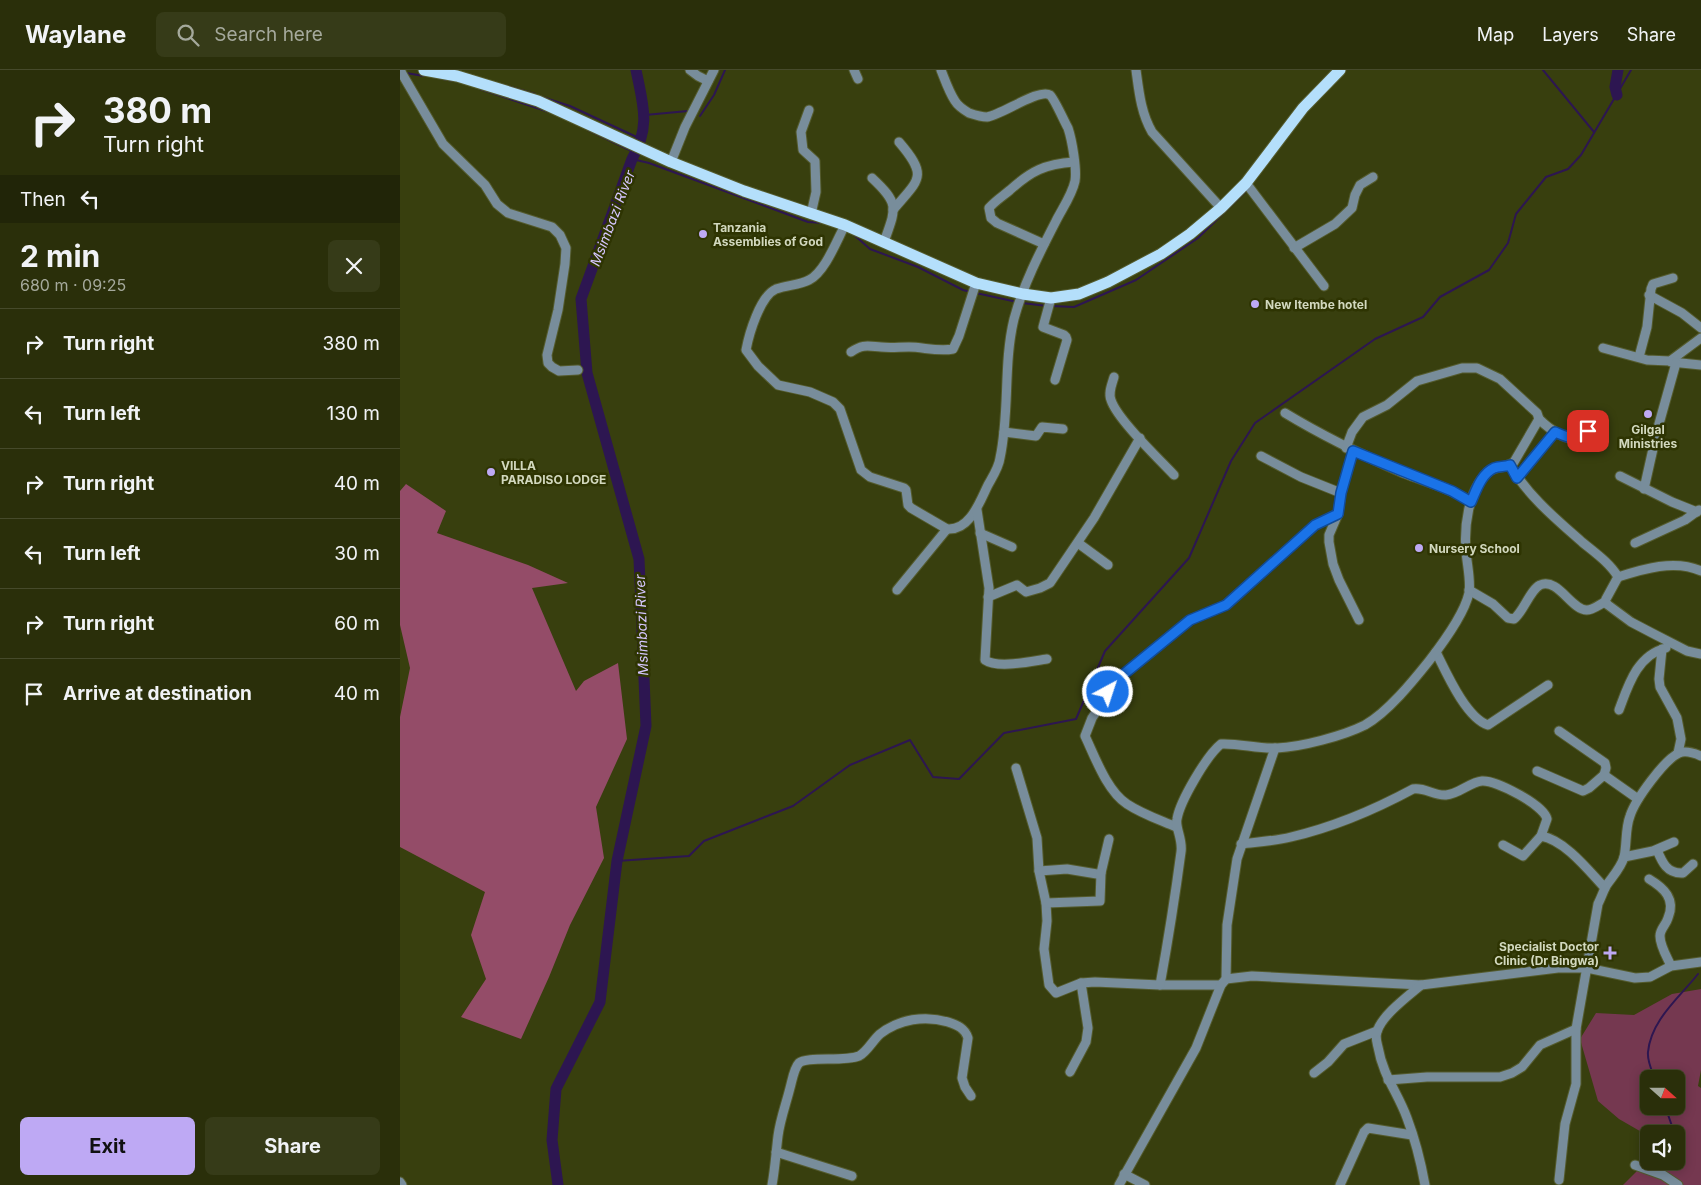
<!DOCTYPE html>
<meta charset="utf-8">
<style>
:root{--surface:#2a2f0a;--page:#363b18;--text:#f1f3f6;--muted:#a5a99c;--line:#464a2b;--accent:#bea9f4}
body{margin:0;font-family:Inter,sans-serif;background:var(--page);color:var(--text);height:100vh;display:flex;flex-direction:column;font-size:19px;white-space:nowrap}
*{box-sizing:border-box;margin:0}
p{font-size:16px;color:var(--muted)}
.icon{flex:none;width:28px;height:28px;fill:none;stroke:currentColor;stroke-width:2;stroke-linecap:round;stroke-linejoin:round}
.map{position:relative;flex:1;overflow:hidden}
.details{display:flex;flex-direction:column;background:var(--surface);width:400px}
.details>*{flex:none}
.banner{background:#2a2f0a;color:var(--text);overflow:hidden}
.needle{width:32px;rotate:111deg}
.fabs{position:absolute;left:1240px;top:1000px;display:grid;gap:10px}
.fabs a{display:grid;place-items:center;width:45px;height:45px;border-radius:8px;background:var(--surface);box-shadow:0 2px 12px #0003,0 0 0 1px var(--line);font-size:25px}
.pin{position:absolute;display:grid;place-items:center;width:42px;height:42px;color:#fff;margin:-21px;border-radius:10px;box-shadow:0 2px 8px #0006}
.me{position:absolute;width:55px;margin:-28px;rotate:40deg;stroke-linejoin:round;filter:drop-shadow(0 0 4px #0008)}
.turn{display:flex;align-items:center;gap:18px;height:105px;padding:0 20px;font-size:22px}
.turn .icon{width:65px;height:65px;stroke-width:2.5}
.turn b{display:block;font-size:35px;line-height:42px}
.then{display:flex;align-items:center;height:48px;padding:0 20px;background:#0003;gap:10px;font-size:19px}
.round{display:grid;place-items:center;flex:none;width:52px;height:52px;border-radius:8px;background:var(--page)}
.overview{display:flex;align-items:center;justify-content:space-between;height:85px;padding:0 20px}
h1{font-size:30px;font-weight:700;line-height:38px}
.cta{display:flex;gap:10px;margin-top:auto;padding:10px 20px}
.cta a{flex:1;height:58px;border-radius:8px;background:var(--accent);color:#111;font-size:20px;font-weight:700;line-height:58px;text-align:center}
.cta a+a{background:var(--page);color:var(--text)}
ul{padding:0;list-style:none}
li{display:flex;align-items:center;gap:15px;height:70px;padding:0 20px;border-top:1px solid var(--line)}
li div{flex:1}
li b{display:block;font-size:19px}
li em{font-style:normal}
header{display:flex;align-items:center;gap:30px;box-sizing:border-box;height:70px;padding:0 25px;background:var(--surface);border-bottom:1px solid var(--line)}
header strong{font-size:24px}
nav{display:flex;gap:28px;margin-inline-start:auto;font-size:18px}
.search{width:350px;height:45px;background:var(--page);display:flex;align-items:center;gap:12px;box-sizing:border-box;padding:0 18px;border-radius:8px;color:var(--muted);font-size:19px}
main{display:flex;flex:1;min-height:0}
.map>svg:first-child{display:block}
.green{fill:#753850;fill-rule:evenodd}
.forest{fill:#944c68}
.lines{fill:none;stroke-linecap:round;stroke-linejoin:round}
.stream{stroke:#2d1651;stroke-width:2}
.river{stroke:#2d1651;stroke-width:11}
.minor-casing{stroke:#545b2e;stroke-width:11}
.major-casing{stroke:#545b2e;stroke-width:13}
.minor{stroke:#788d9b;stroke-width:9}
.major{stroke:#b4dffb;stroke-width:11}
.route-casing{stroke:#114b97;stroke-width:12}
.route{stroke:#1a73e8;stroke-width:9}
.poi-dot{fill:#bea9f4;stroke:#2e3402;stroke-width:2}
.labels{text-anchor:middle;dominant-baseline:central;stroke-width:5;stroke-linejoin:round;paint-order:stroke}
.poi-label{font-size:12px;font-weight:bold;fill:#d2d8be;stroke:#2e3402;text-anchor:start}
.water-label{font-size:14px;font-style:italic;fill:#d5c6fe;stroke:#2e3402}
</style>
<header>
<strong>Waylane</strong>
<div class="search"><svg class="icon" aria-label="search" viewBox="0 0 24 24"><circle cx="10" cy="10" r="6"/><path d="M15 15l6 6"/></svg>Search here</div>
<nav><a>Map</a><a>Layers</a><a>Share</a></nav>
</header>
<main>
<section class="details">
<div class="banner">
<div class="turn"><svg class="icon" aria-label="right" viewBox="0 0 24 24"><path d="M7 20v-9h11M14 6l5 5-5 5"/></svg><div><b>380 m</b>Turn right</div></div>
<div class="then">Then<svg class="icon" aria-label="left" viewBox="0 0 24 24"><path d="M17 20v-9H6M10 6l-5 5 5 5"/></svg></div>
</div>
<div class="overview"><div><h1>2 min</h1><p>680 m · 09:25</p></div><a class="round"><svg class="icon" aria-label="close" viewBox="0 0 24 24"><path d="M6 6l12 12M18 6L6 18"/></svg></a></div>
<ul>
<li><svg class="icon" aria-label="right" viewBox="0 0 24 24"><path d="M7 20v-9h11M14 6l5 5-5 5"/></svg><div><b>Turn right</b></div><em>380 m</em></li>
<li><svg class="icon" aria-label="left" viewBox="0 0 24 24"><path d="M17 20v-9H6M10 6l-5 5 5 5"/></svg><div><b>Turn left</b></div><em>130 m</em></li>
<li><svg class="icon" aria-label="right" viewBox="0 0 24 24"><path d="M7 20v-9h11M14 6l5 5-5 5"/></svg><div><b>Turn right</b></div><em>40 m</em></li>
<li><svg class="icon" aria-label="left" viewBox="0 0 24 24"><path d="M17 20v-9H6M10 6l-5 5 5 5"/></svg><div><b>Turn left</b></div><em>30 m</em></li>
<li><svg class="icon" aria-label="right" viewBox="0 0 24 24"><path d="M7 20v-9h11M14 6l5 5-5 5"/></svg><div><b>Turn right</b></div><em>60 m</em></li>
<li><svg class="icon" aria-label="arrive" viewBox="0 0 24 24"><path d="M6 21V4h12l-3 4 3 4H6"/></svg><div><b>Arrive at destination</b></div><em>40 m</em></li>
</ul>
<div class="cta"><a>Exit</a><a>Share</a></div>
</section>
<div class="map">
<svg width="1301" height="1115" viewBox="0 0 1301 1115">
<rect width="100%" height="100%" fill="#383f0e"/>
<path class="green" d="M1301 919V1000L1298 1016 1301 1018V1115H1223L1249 1089V1091H1276V1064H1249V1080L1245 1064 1219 1049 1198 1031 1180 969 1196 943 1234 945 1272 924ZM1249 1009H1276V1036H1249Z"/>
<path class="forest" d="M6 414 46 441 37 463 128 495 168 513 132 518 176 621 184 611 218 593 227 669 196 737 204 788 170 855 149 907 121 969 61 947 86 909 71 865 85 822 0 777V647L10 598 0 555V421Z"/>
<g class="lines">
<g class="stream">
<path d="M1143 0 1194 62"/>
<path d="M6 3 24 6"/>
<path d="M33 7 53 11"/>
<path d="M94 12 135 24"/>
<path d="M80 19 149 42"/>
<path d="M139 26 170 36 241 69"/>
<path d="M245 45 288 41"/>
<path d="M300 46 314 25 325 0"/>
<path d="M188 60 236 83"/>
<path d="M232 89 249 93 408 152 424 153"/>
<path d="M453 164 470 179 518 197 563 220 571 222"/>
<path d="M576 223 617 232"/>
<path d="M622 233 647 236"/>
<path d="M652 236 674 237 736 210 798 168 846 121"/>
<path d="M217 791 289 786 304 771 393 736 450 695 510 670 533 707 559 709 604 663 676 649 705 581 789 488 831 391 855 353 975 269 1023 247 1040 227 1089 200 1108 173 1116 144 1146 107 1168 99 1181 85 1231 0"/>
<path d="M1255 1009C1252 1001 1247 991 1248 982 1251 950 1279 928 1298 904"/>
<path d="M1265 1036 1273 1059V1064"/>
<path d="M1273 1091 1274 1097"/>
</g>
<g class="river">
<path d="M1217 25 1215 17 1218 0"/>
<path d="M158 1115 152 1070 156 1019 200 932 217 791 246 656 239 489 187 303 181 229 232 89C251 56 243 35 236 0"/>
</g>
<g class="minor-casing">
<g id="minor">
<path d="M1 0V2L43 74 85 115 97 134 108 143 152 157 160 165 166 178 165 194 158 240 147 285 148 293 152 297 159 301 178 300"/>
<path d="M290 0 298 6 308 11"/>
<path d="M454 0 458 9"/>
<path d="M736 0C739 22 741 43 752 62L821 138"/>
<path d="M409 40 401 62 403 80 415 91 416 122 411 144"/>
<path d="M271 92 285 57 314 0"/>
<path d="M472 108C500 134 496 138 484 172"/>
<path d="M846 113 924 216"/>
<path d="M493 140C519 109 529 107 499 72"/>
<path d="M445 155C437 170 425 202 409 210 400 215 387 215 376 219 360 226 349 264 346 280L358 296 378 315 410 322 433 332 440 339 461 400 470 407 504 418 506 420 508 435 511 438 547 459C570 461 580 431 588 415 593 406 599 397 600 388 610 342 603 294 614 249 623 215 640 182 656 151 662 139 672 125 675 111 677 99 672 70 668 58 665 53 654 28 650 25 639 18 602 45 587 47 582 47 575 45 569 43 564 40 558 36 555 31 549 22 545 10 541 0"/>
<path d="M644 174 597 153 591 148 589 138C595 131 603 126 610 120 631 101 645 94 674 92"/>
<path d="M894 178 935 154 952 138 955 125 960 115 973 107"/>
<path d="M1249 225 1282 243 1301 258"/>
<path d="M651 228 643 257 664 265 666 267 667 270 655 310"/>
<path d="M1203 278 1247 290 1270 291 1301 268"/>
<path d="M451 282C463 274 467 276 481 277 490 278 499 277 509 277 523 277 538 282 553 279L559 266 576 213"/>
<path d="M1239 287 1247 257 1251 219 1253 214 1273 208"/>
<path d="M1271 292 1301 295"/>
<path d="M714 307C712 314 708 323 711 330 717 349 759 389 774 405"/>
<path d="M885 343C923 366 962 385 1003 403 1026 412 1050 418 1071 432"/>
<path d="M1139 349C1149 359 1170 375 1184 366L1192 353"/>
<path d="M604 362 636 366 642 357 663 359"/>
<path d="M953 381 941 423 938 444 929 465V472L933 494 939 510 959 550"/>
<path d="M861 386 901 407 941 423"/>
<path d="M1110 395C1128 426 1156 449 1182 472 1194 482 1210 493 1218 507L1206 529 1205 532 1208 535 1231 552 1252 563 1287 581 1301 584"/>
<path d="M1220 406 1272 432 1297 442"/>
<path d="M1117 408 1155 362"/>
<path d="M1244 419 1257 361 1276 293"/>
<path d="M577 440 589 518 585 590C598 599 632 591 647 589"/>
<path d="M580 463 612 477"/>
<path d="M678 473 708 495"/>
<path d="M1235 473 1285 450 1299 440"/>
<path d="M1218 507C1243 499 1275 489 1301 501"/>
<path d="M497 520 547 459"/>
<path d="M1069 520 1093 534 1108 548 1114 549C1124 541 1130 520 1140 515 1158 507 1172 541 1187 540 1193 540 1200 534 1205 532"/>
<path d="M588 527 617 515 626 522 640 518 650 513 694 448 740 368"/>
<path d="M1262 579 1259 609 1260 617 1277 648 1281 669 1278 683"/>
<path d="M1036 582C1046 602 1066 648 1088 655L1148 615"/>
<path d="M1219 640C1228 616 1237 585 1266 578"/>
<path d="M1159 661 1205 693 1206 698 1204 705"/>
<path d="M616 698 637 768 639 801 646 833 647 851 644 879 649 915 656 923 681 913 695 912 760 915H821"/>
<path d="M1137 701 1183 721 1189 718 1204 705 1238 729"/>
<path d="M776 757C760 750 742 744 727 734 707 721 695 687 685 666L692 648 719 608 790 550 826 535 915 455 938 444"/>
<path d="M841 774C857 772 875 771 891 767 934 757 974 740 1013 719 1025 717 1034 726 1046 725 1059 724 1070 712 1082 711 1096 710 1144 735 1147 749L1141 766"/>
<path d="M1103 775 1123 786 1141 766C1165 770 1189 801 1205 818"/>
<path d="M1257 780C1262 792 1267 804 1283 803L1293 794"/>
<path d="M1224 787 1253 781 1274 772"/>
<path d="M639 801 667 799 697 804 701 803 709 769"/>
<path d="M1249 809C1264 818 1276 829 1268 848 1266 855 1260 859 1260 866 1260 876 1267 887 1271 896"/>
<path d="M646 833 700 831 701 803"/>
<path d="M826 909 852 906 1021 915 1158 898H1187L1235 908 1250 907 1271 896 1301 892"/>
<path d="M760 915C768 871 775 827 781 782 783 769 775 758 777 749 780 731 807 685 821 674 839 673 858 679 877 678 901 677 943 666 965 655 988 642 1013 611 1029 591 1043 573 1064 545 1069 523 1071 510 1067 495 1066 481 1064 457 1068 421 1087 403 1095 395 1106 399 1114 392L1139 349 1137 343 1100 309 1077 298H1062L1017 311 987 335 963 347 952 362 946 378"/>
<path d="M1021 915C1008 926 981 946 977 962 975 967 977 973 978 977 983 1006 998 1023 1007 1048 1015 1069 1021 1093 1025 1115"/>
<path d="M670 1002 686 972 688 958 681 913"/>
<path d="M914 1003 928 992 944 974 977 961"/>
<path d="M988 1010 1027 1007H1100L1112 1003 1122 997 1140 975 1176 959 1198 834C1201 828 1203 822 1206 816 1212 807 1221 798 1224 787 1227 774 1225 759 1230 746 1235 730 1264 690 1279 683 1286 680 1294 683 1301 686"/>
<path d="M376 1082 452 1106"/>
<path d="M1235 1095 1263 1105 1278 1115"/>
<path d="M724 1104 745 1115"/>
<path d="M1159 1110 1165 1054 1176 1014V959"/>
<path d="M0 1112 2 1115"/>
<path d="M372 1115C375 1099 376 1082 378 1066 380 1050 386 1034 390 1018 392 1011 394 998 399 993 407 986 444 992 459 986 467 982 473 970 480 964 499 949 525 945 548 952 557 955 565 958 568 968L562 1008 565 1017 571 1026"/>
<path d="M719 1115 796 978 821 915 826 909 827 855 837 789 875 678"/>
<path d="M940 1115 964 1062 968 1058 1012 1065"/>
</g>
</g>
<g class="major-casing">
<path id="major" d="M24 0 57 6 138 31 271 92 344 121 445 155 576 213 623 224 651 228 679 224 708 212 761 184 790 164 821 138 846 113 903 38 940 0"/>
</g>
<use href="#minor" class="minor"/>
<use href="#major" class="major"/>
</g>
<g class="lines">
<g class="route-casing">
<path id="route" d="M708 622 719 608 790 550 826 535 915 455 938 444 941 423 953 381 1052 421 1071 432C1076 421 1081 404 1094 398 1099 396 1105 397 1110 395L1117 408 1155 362C1167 367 1179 373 1188 361"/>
</g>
<use href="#route" class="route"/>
</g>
<g class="poi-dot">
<circle cx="303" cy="164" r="5"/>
<circle cx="855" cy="234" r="5"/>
<circle cx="1248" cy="344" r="5"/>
<circle cx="91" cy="402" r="5"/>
<circle cx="1019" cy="478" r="5"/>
<path d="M1207.5 875.5h5v5h5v5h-5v5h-5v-5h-5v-5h5z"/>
</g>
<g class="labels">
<g class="poi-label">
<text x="313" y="157">Tanzania<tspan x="313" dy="14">Assemblies of God</tspan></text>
<text x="865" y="234">New Itembe hotel</text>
<text x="1248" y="359" text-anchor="middle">Gilgal<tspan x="1248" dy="14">Ministries</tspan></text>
<text x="101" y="395">VILLA<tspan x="101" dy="14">PARADISO LODGE</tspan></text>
<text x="1029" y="478">Nursery School</text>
<text x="1199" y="876" text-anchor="end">Specialist Doctor<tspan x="1199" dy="14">Clinic (Dr Bingwa)</tspan></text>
</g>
<g class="water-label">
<text transform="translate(212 148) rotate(-69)">Msimbazi River</text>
<text transform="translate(241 555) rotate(-92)">Msimbazi River</text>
</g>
</g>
</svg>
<div class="fabs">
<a><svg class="needle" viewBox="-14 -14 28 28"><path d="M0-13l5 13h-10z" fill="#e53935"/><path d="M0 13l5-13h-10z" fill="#a5a99c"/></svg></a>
<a><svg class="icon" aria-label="sound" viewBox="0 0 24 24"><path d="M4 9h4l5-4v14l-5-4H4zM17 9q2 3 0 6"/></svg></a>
</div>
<div class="pin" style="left:1188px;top:361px;background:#d93025"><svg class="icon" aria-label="arrive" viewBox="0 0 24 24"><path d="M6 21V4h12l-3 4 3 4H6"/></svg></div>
<svg class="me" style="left:708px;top:622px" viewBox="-20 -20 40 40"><circle r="17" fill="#1a73e8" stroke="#fff" stroke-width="3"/><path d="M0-11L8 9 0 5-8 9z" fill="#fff"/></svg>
</div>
</main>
